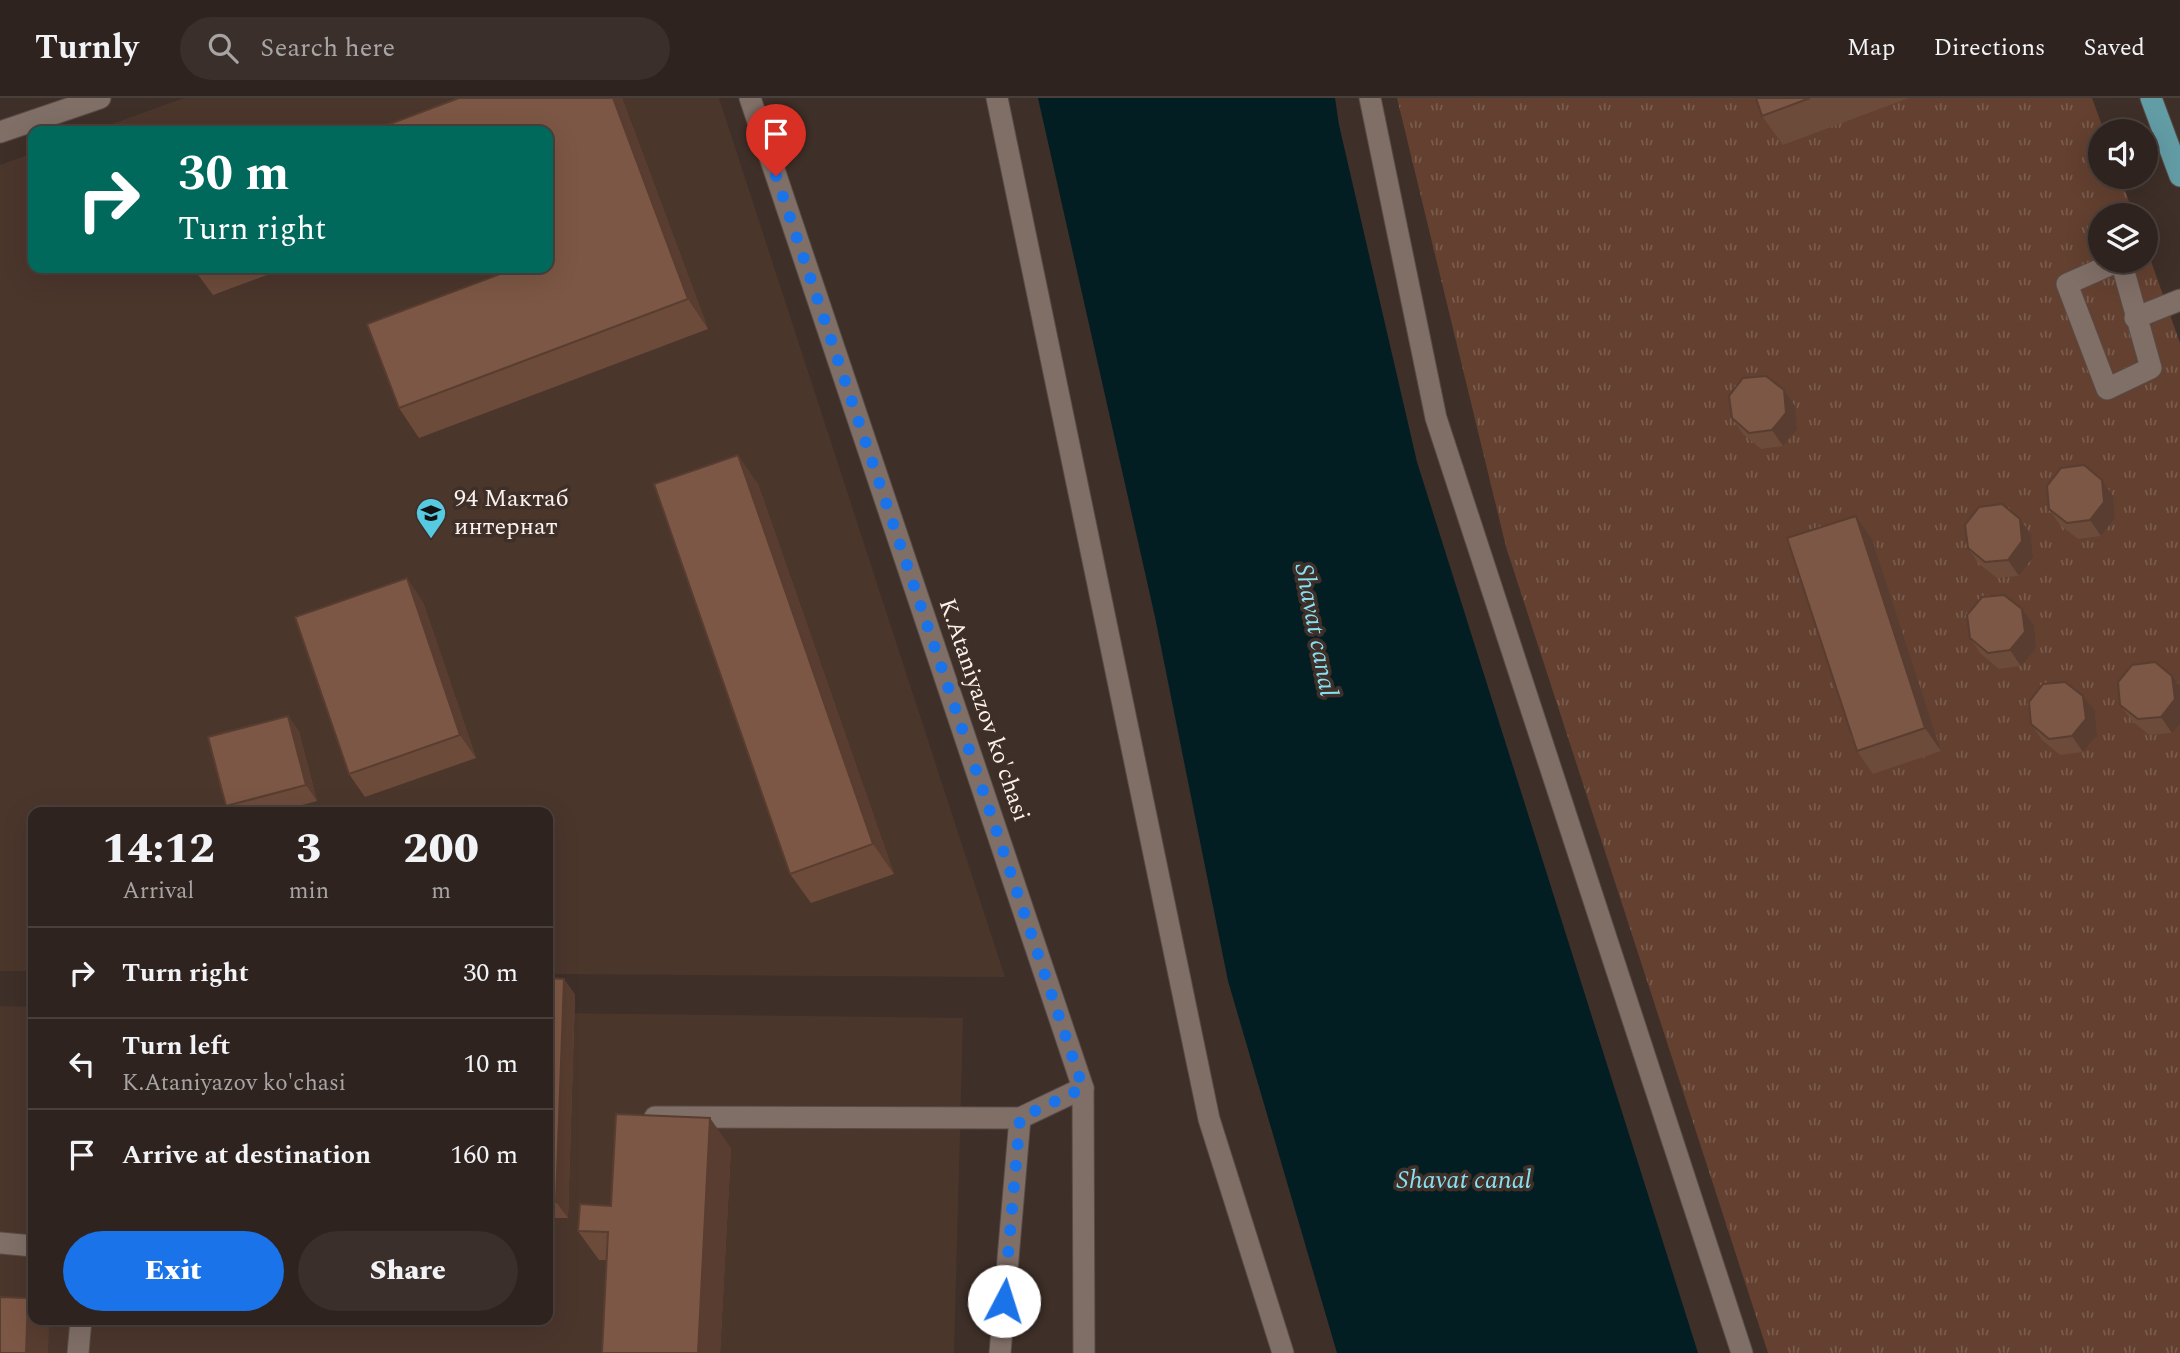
<!DOCTYPE html>
<meta charset="utf-8">
<style>
:root{--surface:#2e231e;--page:#3a2f2b;--text:#f1f3f6;--muted:#a7a4a4;--line:#49403c;--accent:#1a73e8}
body{margin:0;font-family:Spectral,serif;background:var(--page);color:var(--text);height:100vh;display:flex;flex-direction:column;font-size:26px;white-space:nowrap}
*{box-sizing:border-box;margin:0}
p{font-size:23px;color:var(--muted)}
.icon{flex:none;width:38px;height:38px;fill:none;stroke:currentColor;stroke-width:2;stroke-linecap:round;stroke-linejoin:round}
.map{position:relative;flex:1;overflow:hidden}
.sheet{position:absolute;left:28px;top:709px;width:525px;height:518px;display:flex;flex-direction:column;background:var(--surface);border-radius:14px;box-shadow:0 7px 28px #0002,0 0 0 2px var(--line)}
.sheet>*{flex:none}
.banner{position:absolute;left:28px;top:28px;width:525px;height:147px;border-radius:14px;box-shadow:0 7px 28px #0002,0 0 0 2px var(--line);background:#00695c;color:#fff;overflow:hidden}
.buttons{position:absolute;left:2088px;top:21px;display:grid;gap:14px}
.buttons a{display:grid;place-items:center;width:70px;height:70px;border-radius:50%;background:var(--surface);box-shadow:0 7px 28px #0002,0 0 0 2px var(--line);font-size:35px}
.pin{position:absolute;display:grid;place-items:center;width:60px;height:60px;color:#fff;margin:-72px -30px;border-radius:50% 50% 50% 0;rotate:-45deg;box-shadow:0 0 7px #0007}
.pin .icon{rotate:45deg}
.me{position:absolute;width:77px;margin:-38px;rotate:5deg;stroke-linejoin:round;filter:drop-shadow(0 0 5px #0008)}
.turn{display:flex;align-items:center;gap:24px;height:147px;padding:0 35px;font-size:32px}
.turn .icon{width:91px;height:91px;stroke-width:2.5}
.turn b{display:block;font-size:49px;line-height:60px}
.eta{display:flex;justify-content:space-evenly;align-items:center;height:119px;text-align:center}
.eta b{font-size:42px;font-weight:800;line-height:49px}
.primary-button{display:flex;gap:14px;margin-top:auto;padding:14px 35px}
.primary-button a{flex:1;height:80px;border-radius:42px;background:var(--accent);color:#fff;font-size:28px;font-weight:800;line-height:80px;text-align:center}
.primary-button a+a{background:var(--page);color:var(--text)}
ul{padding:0;list-style:none}
li{display:flex;align-items:center;gap:21px;height:91px;padding:0 35px;border-top:2px solid var(--line)}
li div{flex:1}
li b{display:block;font-size:26px}
li em{font-style:normal}
header{display:flex;align-items:center;gap:42px;box-sizing:border-box;height:98px;padding:0 35px;background:var(--surface);border-bottom:2px solid var(--line)}
header strong{font-size:33px}
nav{display:flex;gap:38px;margin-inline-start:auto;font-size:24px}
.search{width:490px;height:63px;background:var(--page);display:flex;align-items:center;gap:18px;box-sizing:border-box;padding:0 24px;border-radius:38px;color:var(--muted);font-size:26px}
.map>svg:first-child{display:block}
.built{fill:#4b362c}
.park{fill:url(#park-tufts)}
.water{fill:#031e23}
.lines{fill:none;stroke-linecap:round;stroke-linejoin:round}
.minor-casing{stroke:#584b46;stroke-width:23}
.major-casing{stroke:#584b46;stroke-width:23}
.minor{stroke:#806f67;stroke-width:21}
.major{stroke:#629ca5;stroke-width:21}
.wall{fill:#6c4b3b}
.shaded-wall{fill:#583d30}
.building{fill:#7d5745;stroke:#583d30;stroke-width:2}
.route{stroke:#1a73e8;stroke-width:12;stroke-dasharray:0 21.6}
.labels{text-anchor:middle;dominant-baseline:central;stroke-width:7;stroke-linejoin:round;paint-order:stroke}
.poi-label{font-size:24px;fill:#fbf1ed;stroke:#3e2f28;text-anchor:start}
.street-label{font-size:24px;fill:#fbf1ed;stroke:#3e2f28}
.water-label{font-size:26px;font-style:italic;fill:#88dff1;stroke:#3e2f28}
</style>
<header>
<strong>Turnly</strong>
<div class="search"><svg class="icon" aria-label="search" viewBox="0 0 24 24"><circle cx="10" cy="10" r="6"/><path d="M15 15l6 6"/></svg>Search here</div>
<nav><a>Map</a><a>Directions</a><a>Saved</a></nav>
</header>
<div class="map">
<svg width="2180" height="1255" viewBox="0 0 2180 1255">
<defs>
<pattern id="park-tufts" width="24" height="20" patternUnits="userSpaceOnUse" patternTransform="scale(1.75)"><rect width="24" height="20" fill="#634030"/><path d="M3 7l-1-3M5 7V3M7 7l1-3M15 17l-1-3M17 17v-4M19 17l1-3" fill="none" stroke="#7a5c4e"/></pattern>
</defs>
<rect width="100%" height="100%" fill="#3e2f28"/>
<g class="built">
<path d="M184 0H719L1005 879 548 876V714H33V873H0V67L33 55V170H548V33H93Z"/>
<path d="M0 908 33 909V1222H548V915L963 920 954 1255H0Z"/>
</g>
<path class="park" d="M1397 0H2092L2104 33H2100V79H2120L2134 117H2100V163H2146V149L2180 245V1255H1768L1506 449Z"/>
<path class="water" d="M1038 0H1335L1339 27 1417 364 1698 1255H1337L1228 883 1155 519Z"/>
<g class="lines">
<g class="minor-casing">
<g id="minor">
<path d="M750 0 1083 990 1084 1255"/>
<path d="M997 0 1209 1021 1283 1255"/>
<path d="M1370 0 1436 320 1742 1255"/>
<path d="M0 34 100 0"/>
<path d="M2119 163 2067 186 2107 291 2151 270 2121 163"/>
<path d="M2135 220 2180 202"/>
<path d="M655 1019 1020 1020 1083 990"/>
<path d="M0 1145 33 1148"/>
<path d="M78 1255 81 1222"/>
<path d="M1000 1255 1020 1020"/>
</g>
</g>
<g class="major-casing">
<path id="major" d="M2151 0 2180 78"/>
</g>
<use href="#minor" class="minor"/>
<use href="#major" class="major"/>
</g>
<g class="wall">
<path d="M459 0H622L708 231 419 340 399 310 503 175Z"/>
<path d="M1756 0H1909L1783 47 1762 18Z"/>
<path d="M193 170H286L213 197Z"/>
<path d="M1795 308 1797 331 1783 348 1761 351 1743 336 1732 320Z"/>
<path d="M2102 382 2113 398 2115 420 2101 438 2078 441 2060 427 2049 411Z"/>
<path d="M758 386 894 776 811 805 790 776Z"/>
<path d="M1856 418 1872 441 1941 653 1873 676 1857 653Z"/>
<path d="M2020 421 2031 437 2033 459 2019 478 1997 480 1979 466 1968 450Z"/>
<path d="M423 504 476 660 365 699 349 676Z"/>
<path d="M2022 511 2034 527 2036 550 2021 568 1999 571 1981 556 1970 540Z"/>
<path d="M2132 567 2172 635 2149 637 2132 623 2120 607Z"/>
<path d="M2095 613 2097 637 2083 654 2060 657 2042 642 2031 626Z"/>
<path d="M288 618 299 634 317 703 276 714H229L226 708Z"/>
<path d="M548 880 564 881 575 897 568 1120H548Z"/>
<path d="M731 1050 720 1255H602L607 1162H599L578 1133 611 1108Z"/>
</g>
<g class="shaded-wall">
<path d="M613 0H622L708 231 688 201Z"/>
<path d="M1784 292 1795 308 1797 331 1783 348 1772 332Z"/>
<path d="M738 357 758 386 894 776 873 746Z"/>
<path d="M2102 382 2113 398 2115 420 2101 438 2090 422Z"/>
<path d="M1856 418 1872 441 1941 653 1925 630Z"/>
<path d="M2020 421 2031 437 2033 459 2019 478 2008 462Z"/>
<path d="M407 480 423 504 476 660 460 637Z"/>
<path d="M2022 511 2034 527 2036 550 2021 568 2010 552Z"/>
<path d="M2172 578 2180 589V625L2172 635 2161 619Z"/>
<path d="M2083 598 2095 613 2097 637 2083 654 2072 638Z"/>
<path d="M288 618 299 634 317 703 306 687Z"/>
<path d="M564 881 575 897 568 1120 556 1104Z"/>
<path d="M710 1020 731 1050 720 1255H698Z"/>
<path d="M28 1200 33 1207V1222H43L49 1229 48 1255H26Z"/>
</g>
<g class="building">
<path d="M459 0H613L688 201 399 310 367 226 503 175 501 170H548V33H371Z"/>
<path d="M1756 0H1810L1762 18Z"/>
<path d="M1766 278 1784 292 1786 315 1772 332 1749 335 1732 320 1729 298 1743 280Z"/>
<path d="M738 357 873 746 790 776 654 386Z"/>
<path d="M2084 367 2102 382 2104 404 2090 422 2067 425 2049 411 2047 388 2061 370Z"/>
<path d="M2002 406 2020 421 2022 443 2008 462 1985 464 1968 450 1965 427 1979 409Z"/>
<path d="M1856 418 1925 630 1857 653 1787 440Z"/>
<path d="M407 480 460 637 349 676 295 519Z"/>
<path d="M2004 497 2022 511 2025 534 2010 552 1988 555 1970 540 1967 517 1982 499Z"/>
<path d="M2155 564 2172 578 2175 601 2161 619 2138 621 2120 607 2118 584 2132 567Z"/>
<path d="M2065 584 2083 598 2086 621 2072 638 2049 641 2031 626 2029 604 2043 586Z"/>
<path d="M288 618 306 687 226 708 208 639Z"/>
<path d="M548 880 564 881 556 1104H548Z"/>
<path d="M616 1016 710 1020 698 1255H602L608 1134 578 1133 580 1106 611 1108Z"/>
<path d="M0 1199 28 1200 26 1255H0Z"/>
</g>
<g class="lines">
<path class="route" d="M776 78 1083 990 1020 1020 1004 1203"/>
</g>
<defs>
<g id="school-pin" transform="scale(1.575)"><path d="M0 17L-7.5 6A9.5 9.5 0 1 1 7.5 6Z" fill="#55cae0" stroke="#3e2f28"/><path d="M0-5L7-2L0 1L-7-2ZM-4 1L0 2.5L4 1V4Q0 6-4 4Z" fill="#111"/></g>
</defs>
<g fill-rule="evenodd">
<use href="#school-pin" x="431" y="415"/>
</g>
<g class="labels">
<g class="poi-label">
<text x="454" y="401">94 Мактаб<tspan x="454" dy="28">интернат</tspan></text>
</g>
<g class="street-label">
<text transform="translate(984 612) rotate(71)">K.Ataniyazov ko'chasi</text>
</g>
<g class="water-label">
<text transform="translate(1316 532) rotate(79)">Shavat canal</text>
<text x="1464" y="1082">Shavat canal</text>
</g>
</g>
</svg>
<div class="buttons">
<a><svg class="icon" aria-label="sound" viewBox="0 0 24 24"><path d="M4 9h4l5-4v14l-5-4H4zM17 9q2 3 0 6"/></svg></a>
<a><svg class="icon" aria-label="layers" viewBox="0 0 24 24"><path d="M12 4l9 5-9 5-9-5zM3 14l9 5 9-5"/></svg></a>
</div>
<div class="pin" style="left:776px;top:78px;background:#d93025"><svg class="icon" aria-label="arrive" viewBox="0 0 24 24"><path d="M6 21V4h12l-3 4 3 4H6"/></svg></div>
<svg class="me" style="left:1004px;top:1203px" viewBox="-20 -20 40 40"><circle r="19" fill="#fff"/><path d="M0-13L10 11 0 6-10 11z" fill="#1a73e8"/></svg>
<div class="banner">
<div class="turn"><svg class="icon" aria-label="right" viewBox="0 0 24 24"><path d="M7 20v-9h11M14 6l5 5-5 5"/></svg><div><b>30 m</b>Turn right</div></div>
</div>
<section class="sheet">
<div class="eta">
<div><b>14:12</b><p>Arrival</p></div>
<div><b>3</b><p>min</p></div>
<div><b>200</b><p>m</p></div>
</div>
<ul>
<li><svg class="icon" aria-label="right" viewBox="0 0 24 24"><path d="M7 20v-9h11M14 6l5 5-5 5"/></svg><div><b>Turn right</b></div><em>30 m</em></li>
<li><svg class="icon" aria-label="left" viewBox="0 0 24 24"><path d="M17 20v-9H6M10 6l-5 5 5 5"/></svg><div><b>Turn left</b><p>K.Ataniyazov ko'chasi</p></div><em>10 m</em></li>
<li><svg class="icon" aria-label="arrive" viewBox="0 0 24 24"><path d="M6 21V4h12l-3 4 3 4H6"/></svg><div><b>Arrive at destination</b></div><em>160 m</em></li>
</ul>
<div class="primary-button"><a>Exit</a><a>Share</a></div>
</section>
</div>
